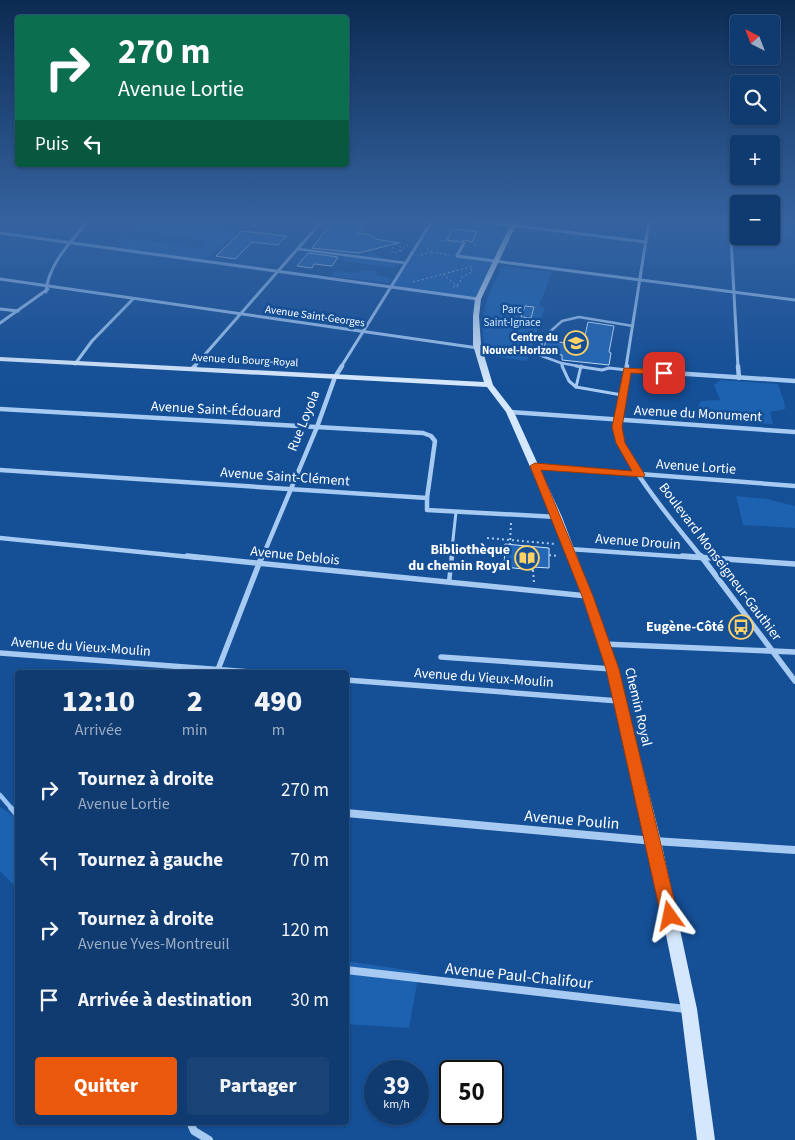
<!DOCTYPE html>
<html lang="fr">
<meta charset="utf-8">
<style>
:root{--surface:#103b70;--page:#194275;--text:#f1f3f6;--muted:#9cadc3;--line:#305583;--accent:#ea580c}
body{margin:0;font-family:"Source Sans 3",sans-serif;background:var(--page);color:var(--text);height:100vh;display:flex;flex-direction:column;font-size:19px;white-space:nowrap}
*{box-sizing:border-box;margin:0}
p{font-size:16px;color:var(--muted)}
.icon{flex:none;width:28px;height:28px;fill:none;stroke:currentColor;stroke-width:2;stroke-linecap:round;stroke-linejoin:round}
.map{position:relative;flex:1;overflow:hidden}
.side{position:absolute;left:15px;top:670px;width:334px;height:455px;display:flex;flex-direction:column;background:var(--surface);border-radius:5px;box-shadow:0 1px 4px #0004,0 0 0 1px var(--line)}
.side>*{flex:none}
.top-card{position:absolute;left:15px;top:15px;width:334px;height:152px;border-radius:5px;box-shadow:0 1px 4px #0004,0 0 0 1px var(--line);background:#0b6e4f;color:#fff;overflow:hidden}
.needle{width:32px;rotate:318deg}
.tools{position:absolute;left:730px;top:15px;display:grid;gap:10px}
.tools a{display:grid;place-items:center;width:50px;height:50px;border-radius:5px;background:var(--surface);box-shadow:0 1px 4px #0004,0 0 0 1px var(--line);font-size:25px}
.speed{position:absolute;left:364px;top:1060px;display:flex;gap:10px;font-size:25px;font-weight:700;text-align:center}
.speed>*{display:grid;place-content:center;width:65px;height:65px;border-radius:50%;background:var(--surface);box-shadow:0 1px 4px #0004,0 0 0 1px var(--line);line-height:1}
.speed small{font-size:12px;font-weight:400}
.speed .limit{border:2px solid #111;border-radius:8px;background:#fff;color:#111}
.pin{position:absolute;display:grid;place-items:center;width:42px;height:42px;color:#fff;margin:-21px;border-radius:10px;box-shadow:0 2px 8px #0006}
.me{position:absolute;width:55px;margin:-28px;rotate:348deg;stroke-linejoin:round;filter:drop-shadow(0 0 4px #0008)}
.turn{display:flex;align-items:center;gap:18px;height:105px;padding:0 20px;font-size:22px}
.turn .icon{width:65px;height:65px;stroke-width:2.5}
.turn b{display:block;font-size:35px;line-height:42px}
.then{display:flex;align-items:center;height:48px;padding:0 20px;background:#0003;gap:10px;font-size:19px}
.eta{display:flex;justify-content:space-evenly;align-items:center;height:85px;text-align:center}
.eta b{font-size:30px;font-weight:800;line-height:35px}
.button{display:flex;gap:10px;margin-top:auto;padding:10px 20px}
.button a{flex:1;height:58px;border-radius:5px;background:var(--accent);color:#fff;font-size:20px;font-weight:800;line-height:58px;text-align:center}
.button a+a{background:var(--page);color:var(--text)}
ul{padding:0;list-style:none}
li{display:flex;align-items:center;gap:15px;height:70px;padding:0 20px}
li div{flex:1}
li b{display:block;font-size:19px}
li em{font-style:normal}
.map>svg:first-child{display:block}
.green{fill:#1d62b0}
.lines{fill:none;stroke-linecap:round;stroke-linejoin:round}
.stream-far1{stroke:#98c5f5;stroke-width:4.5}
.stream{stroke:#98c5f5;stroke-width:5.5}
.building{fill:#2367b5;stroke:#cee4fc}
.path-far1{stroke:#a6caf2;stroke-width:1;stroke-dasharray:2 2.5;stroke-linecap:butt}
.path{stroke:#a6caf2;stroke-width:2;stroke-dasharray:2 3;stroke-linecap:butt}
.lane-far2{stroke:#a6caf2;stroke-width:2.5}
.lane-far1{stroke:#a6caf2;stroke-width:3}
.lane{stroke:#a6caf2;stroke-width:4.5}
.street-far3{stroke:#a6caf2;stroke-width:3}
.street-far2{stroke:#a6caf2;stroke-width:4.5}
.street-far1{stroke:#a6caf2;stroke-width:5.5}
.street{stroke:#a6caf2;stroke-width:8}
.secondary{fill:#d5e7fc;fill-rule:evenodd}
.route{fill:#ea580c;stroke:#983908}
.labels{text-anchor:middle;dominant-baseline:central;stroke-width:5;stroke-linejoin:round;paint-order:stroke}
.far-park-label{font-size:11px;fill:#cee4fc;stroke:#154f96}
.far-street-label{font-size:11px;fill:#fff;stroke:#154f96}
.far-poi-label{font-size:11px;font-weight:bold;fill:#fff;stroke:#154f96;text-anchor:end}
.street-label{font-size:14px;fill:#fff;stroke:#154f96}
.poi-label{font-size:14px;font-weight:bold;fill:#fff;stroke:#154f96;text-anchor:end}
.near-street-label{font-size:16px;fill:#fff;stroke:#154f96}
</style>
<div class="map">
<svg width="795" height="1140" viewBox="0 0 795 1140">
<rect width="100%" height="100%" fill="#154f96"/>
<g class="green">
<path d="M142 221H173L238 232 203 261 120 247 118 241 123 238 203 249 210 242 137 229Z"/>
<path d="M432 221H478L512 225 478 299 391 287Z"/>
<path d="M771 221H795V227L788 228V231L795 235V239L771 236Z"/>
<path d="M369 252 400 264 393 268 341 261 345 253 367 255Z"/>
<path d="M505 266 552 272 539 306 545 307 527 361 485 355C480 314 483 304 502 267Z"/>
<path d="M362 270 377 271 376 275 392 278 389 283 331 276 336 271 357 273Z"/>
<path d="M721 380 778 384 784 401 785 409 770 412 773 424 699 420 697 409 701 401 720 400 714 385Z"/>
<path d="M736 496 767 499 795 506V528L743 525Z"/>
<path d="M0 807 17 818V888L0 871Z"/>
<path d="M346 961 419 972 409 1028 346 1024Z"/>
</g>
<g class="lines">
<path class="stream-far1" d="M0 795 12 809"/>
<path class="stream" d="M11 808 18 816"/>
</g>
<g class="building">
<path d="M333 221 365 223 358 233 371 235 375 239 399 243 358 253 312 248Z"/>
<path d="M453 229 477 232 472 242 464 240 461 242 447 240Z"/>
<path d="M242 231 286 236 278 245 252 242 235 259 216 256Z"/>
<path d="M308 253 338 257 332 266 314 264 312 268 297 266Z"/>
<path d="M525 306 534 307 531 318 521 317Z"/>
<path d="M588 322 614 326 609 352 611 353 609 365 562 360V355L543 352 546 340 572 344 573 339 584 340Z"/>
<path d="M505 544 549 548V568L533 567V570L504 567Z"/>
</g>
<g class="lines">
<g class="path-far1">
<path d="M456 242 439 240 435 232 453 227 481 232 475 245"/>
<path d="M431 252 450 255"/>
<path d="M392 253V248L399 242 402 254"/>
<path d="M395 253 408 245"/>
<path d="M421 255 431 252 426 247"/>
<path d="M443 274 459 288"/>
<path d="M413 282 474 266"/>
<path d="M453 287 459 284 462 277 472 272 471 268"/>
</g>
<g class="path">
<path d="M487 538 556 544"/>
<path d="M510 545 511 522"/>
<path d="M549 555 559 556"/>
<path d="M484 567 502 569"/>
<path d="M533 570 534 583"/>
</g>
<g class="lane-far2">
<path d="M298 249 406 263"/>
<path d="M561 363 583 367"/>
<path d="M563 367 561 363 539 355 543 338 562 321 579 317 633 326"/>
</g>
<g class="lane-far1">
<path d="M562 366 569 381 576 387 622 395"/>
<path d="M576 366 602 370 609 368 627 370"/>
<path d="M576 387 581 366"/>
<path d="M451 558 456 512"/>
</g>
<path class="lane" d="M449 582 452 556"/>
<g class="street-far3">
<path d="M478 221 646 242"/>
<path d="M730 221 738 367"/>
<path d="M0 233 478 299"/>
<path d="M464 243 457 256 795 300"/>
<path d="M0 279 478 348"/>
<path d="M46 292C48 264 71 242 88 221"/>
<path d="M0 309 18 311"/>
<path d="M0 323 48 289"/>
<path d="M75 364 92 341 133 299"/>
<path d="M194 367 322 221"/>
<path d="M341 367 432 221"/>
<path d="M626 367 649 221"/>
</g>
<g class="street-far2">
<path d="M627 366C624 385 617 407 617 426 617 458 681 531 702 558"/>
<path d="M738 366 739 378"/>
<path d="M193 368 195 366"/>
<path d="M627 370 795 381"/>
<path d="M0 409 423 433 431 436 435 441 427 498"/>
<path d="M510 412 795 432"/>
<path d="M535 466 795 486"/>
<path d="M0 470 427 498V510L557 517"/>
<path d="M0 538 200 558"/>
<path d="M569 549 701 558"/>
<path d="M262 558 317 427 335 377 342 366"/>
</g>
<g class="street-far1">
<path d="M187 556 587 596"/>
<path d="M682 556 795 564"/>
<path d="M701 556 795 681"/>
<path d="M603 644 795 652"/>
<path d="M0 653 251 672"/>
<path d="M441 657 612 669"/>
<path d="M217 672 262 556"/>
<path d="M346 680 619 701"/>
</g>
<g class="street">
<path d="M346 813 654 841 795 850"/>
<path d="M346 970 686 1009"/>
<path d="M190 1122 194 1131 209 1140"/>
</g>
<path class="secondary" d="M512 221H518L481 299 479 316 481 345 493 385 514 412 562 517 592 596 618 669 661 841 697 1009 715 1140H697L681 1009 647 841 606 669 582 596 552 517 506 412 487 387 0 361V357L484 382 473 345V316L475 299Z"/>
</g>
<linearGradient id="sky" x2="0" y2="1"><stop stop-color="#0c2b52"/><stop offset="0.58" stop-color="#3563a0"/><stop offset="1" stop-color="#3563a0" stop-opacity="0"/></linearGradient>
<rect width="795" height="381" fill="url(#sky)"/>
<path class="route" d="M624 368 664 370 669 373 664 375 631 373 622 427 625 443 645 475 643 477 541 470 593 596 619 669 678 916 675 922 670 924 664 922 661 916 606 669 582 596 530 466 535 463 632 471 616 443 612 427Z"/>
<defs>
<g id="school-ring" transform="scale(1.25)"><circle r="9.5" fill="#154f96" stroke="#ffd167" stroke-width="1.5"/><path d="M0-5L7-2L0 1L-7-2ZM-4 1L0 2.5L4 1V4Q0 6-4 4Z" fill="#ffd167"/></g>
<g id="library-ring" transform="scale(1.25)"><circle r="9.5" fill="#154f96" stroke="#ffd167" stroke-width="1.5"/><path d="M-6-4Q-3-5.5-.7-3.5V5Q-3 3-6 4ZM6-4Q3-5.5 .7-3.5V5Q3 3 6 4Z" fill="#ffd167"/></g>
<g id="bus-ring" transform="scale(1.25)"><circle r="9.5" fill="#154f96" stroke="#ffd167" stroke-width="1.5"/><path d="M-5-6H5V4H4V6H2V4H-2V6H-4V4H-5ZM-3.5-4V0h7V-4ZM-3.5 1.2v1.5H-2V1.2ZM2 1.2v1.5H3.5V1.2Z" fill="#ffd167"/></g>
</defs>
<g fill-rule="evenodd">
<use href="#school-ring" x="576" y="343"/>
<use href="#library-ring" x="527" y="558"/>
<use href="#bus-ring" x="741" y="627"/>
</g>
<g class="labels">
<g class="far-park-label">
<text x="512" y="309">Parc<tspan x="512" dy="13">Saint-Ignace</tspan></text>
</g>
<g class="far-street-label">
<text transform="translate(315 316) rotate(8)">Avenue Saint-Georges</text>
<text transform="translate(245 360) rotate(3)">Avenue du Bourg-Royal</text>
</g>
<g class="far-poi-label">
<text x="558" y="337">Centre du<tspan x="558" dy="13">Nouvel-Horizon</tspan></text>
</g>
<g class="street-label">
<text transform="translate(216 410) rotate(3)">Avenue Saint-Édouard</text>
<text transform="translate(698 414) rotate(3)">Avenue du Monument</text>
<text transform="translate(304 421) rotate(-68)">Rue Loyola</text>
<text transform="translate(696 467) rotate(4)">Avenue Lortie</text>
<text transform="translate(285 477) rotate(4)">Avenue Saint-Clément</text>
<text transform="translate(638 542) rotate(4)">Avenue Drouin</text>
<text transform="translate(295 556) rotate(6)">Avenue Deblois</text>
<text transform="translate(720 562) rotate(53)">Boulevard Monseigneur-Gauthier</text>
<text transform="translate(81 647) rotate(4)">Avenue du Vieux-Moulin</text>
<text transform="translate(484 678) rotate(4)">Avenue du Vieux-Moulin</text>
<text transform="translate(638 707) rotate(77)">Chemin Royal</text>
</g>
<g class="poi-label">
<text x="510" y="550">Bibliothèque<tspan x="510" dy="16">du chemin Royal</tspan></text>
<text x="724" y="627">Eugène-Côté</text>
</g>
<g class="near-street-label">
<text transform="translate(572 820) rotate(5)">Avenue Poulin</text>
<text transform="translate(519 976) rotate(6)">Avenue Paul-Chalifour</text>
</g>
</g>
</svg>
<div class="tools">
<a><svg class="needle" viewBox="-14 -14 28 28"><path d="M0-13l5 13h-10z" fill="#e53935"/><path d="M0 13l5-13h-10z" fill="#9cadc3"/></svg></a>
<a><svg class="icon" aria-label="search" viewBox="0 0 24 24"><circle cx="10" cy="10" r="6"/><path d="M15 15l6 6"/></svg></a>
<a>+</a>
<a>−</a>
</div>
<div class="speed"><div>39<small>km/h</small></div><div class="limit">50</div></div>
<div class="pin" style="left:664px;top:373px;background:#d93025"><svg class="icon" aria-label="arrive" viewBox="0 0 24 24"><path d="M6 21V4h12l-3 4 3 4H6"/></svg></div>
<svg class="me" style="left:670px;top:916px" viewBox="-20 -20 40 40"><path d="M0-17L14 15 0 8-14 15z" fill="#ea580c" stroke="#fff" stroke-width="4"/></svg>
<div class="top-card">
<div class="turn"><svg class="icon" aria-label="right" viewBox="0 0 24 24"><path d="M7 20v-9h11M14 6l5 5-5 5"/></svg><div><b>270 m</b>Avenue Lortie</div></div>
<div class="then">Puis<svg class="icon" aria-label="left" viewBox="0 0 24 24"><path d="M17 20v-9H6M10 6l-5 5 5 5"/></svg></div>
</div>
<section class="side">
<div class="eta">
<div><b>12:10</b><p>Arrivée</p></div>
<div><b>2</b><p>min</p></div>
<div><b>490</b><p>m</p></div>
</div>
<ul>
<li><svg class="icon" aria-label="right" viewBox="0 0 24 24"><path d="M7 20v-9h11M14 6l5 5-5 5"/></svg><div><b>Tournez à droite</b><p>Avenue Lortie</p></div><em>270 m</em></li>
<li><svg class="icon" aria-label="left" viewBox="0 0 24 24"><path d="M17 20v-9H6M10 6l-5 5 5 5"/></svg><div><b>Tournez à gauche</b></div><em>70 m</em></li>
<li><svg class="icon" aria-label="right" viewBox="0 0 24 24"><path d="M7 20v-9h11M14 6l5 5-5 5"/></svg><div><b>Tournez à droite</b><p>Avenue Yves-Montreuil</p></div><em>120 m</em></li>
<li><svg class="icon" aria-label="arrive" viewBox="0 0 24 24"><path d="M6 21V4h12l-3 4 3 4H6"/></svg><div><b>Arrivée à destination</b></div><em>30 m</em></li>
</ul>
<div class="button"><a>Quitter</a><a>Partager</a></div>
</section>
</div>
